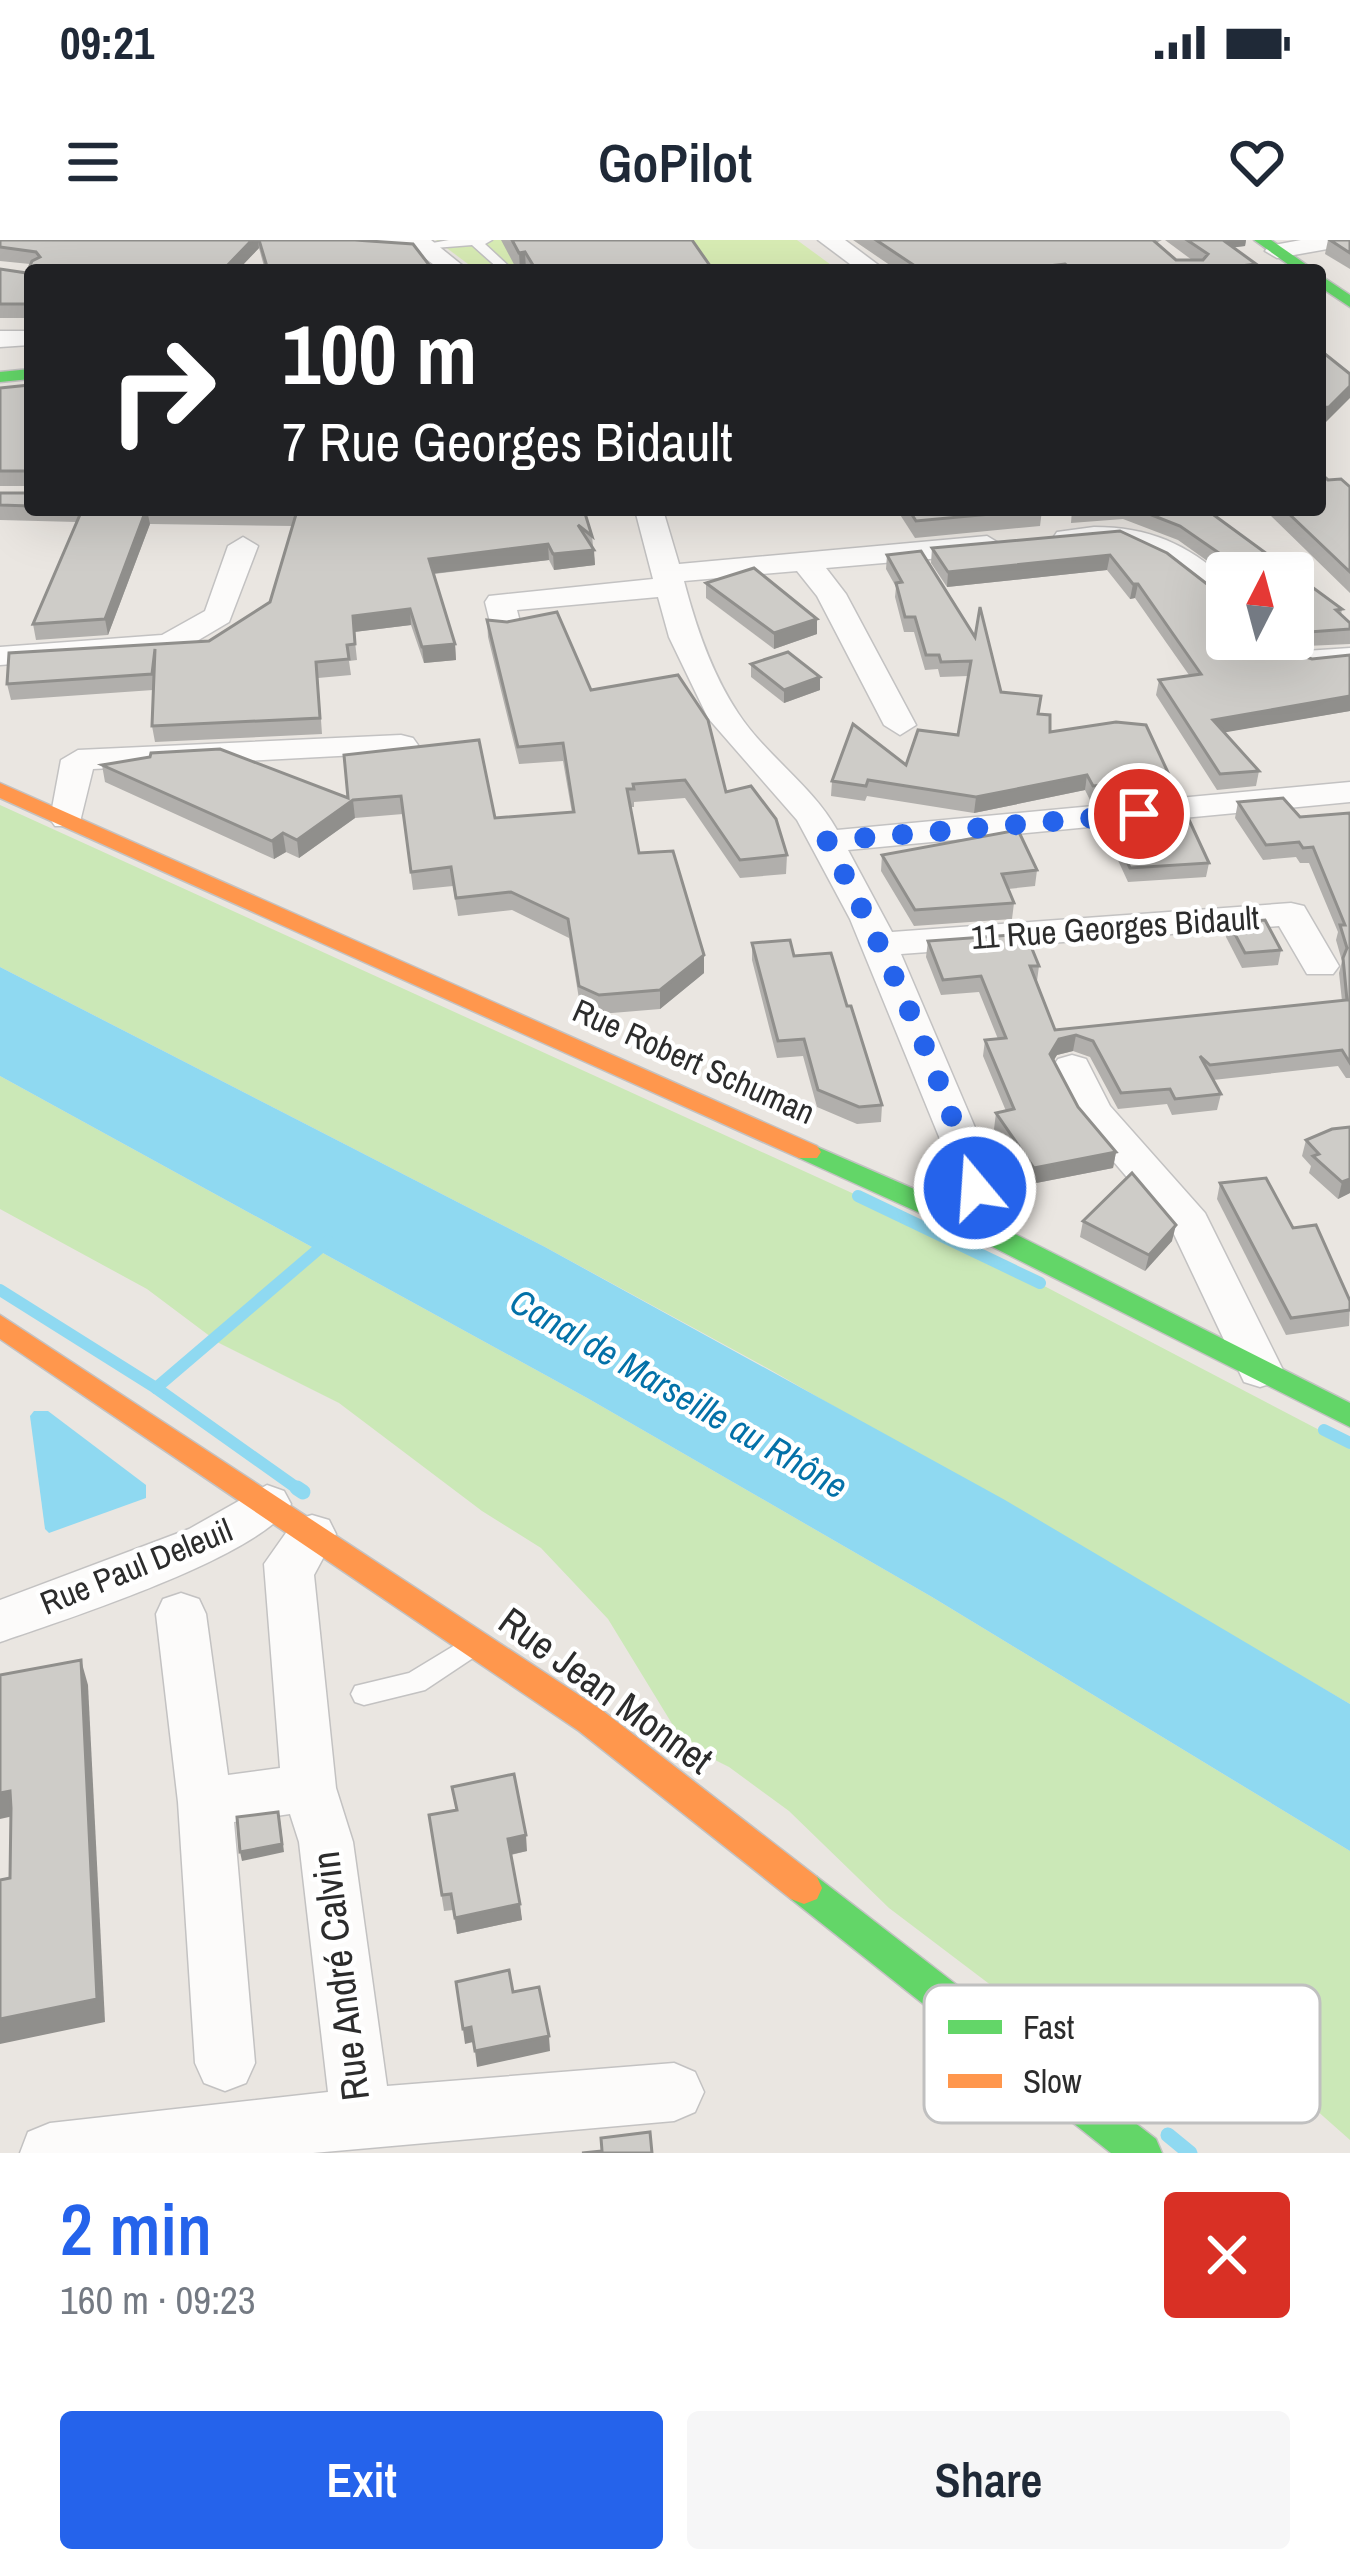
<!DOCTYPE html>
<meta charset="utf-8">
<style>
:root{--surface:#fff;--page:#f6f6f7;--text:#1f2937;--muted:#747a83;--accent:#2563eb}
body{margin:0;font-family:"Archivo Narrow",sans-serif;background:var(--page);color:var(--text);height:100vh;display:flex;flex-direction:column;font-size:45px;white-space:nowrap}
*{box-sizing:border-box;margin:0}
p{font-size:39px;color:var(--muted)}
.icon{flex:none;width:66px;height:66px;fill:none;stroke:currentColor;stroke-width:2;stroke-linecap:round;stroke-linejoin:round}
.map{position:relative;height:1913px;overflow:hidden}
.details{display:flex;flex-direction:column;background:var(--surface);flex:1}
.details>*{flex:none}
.guide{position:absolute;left:24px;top:24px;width:1302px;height:252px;border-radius:12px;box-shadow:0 12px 48px #0002;background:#202124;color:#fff;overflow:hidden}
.needle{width:78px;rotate:6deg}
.tools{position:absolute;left:1206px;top:312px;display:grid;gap:24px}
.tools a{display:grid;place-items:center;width:108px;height:108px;border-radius:12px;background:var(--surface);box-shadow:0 12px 48px #0002;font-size:60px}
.pin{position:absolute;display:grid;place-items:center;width:102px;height:102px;color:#fff;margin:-51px;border:6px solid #fff;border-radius:50%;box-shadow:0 3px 12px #0007}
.me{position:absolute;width:132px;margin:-66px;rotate:342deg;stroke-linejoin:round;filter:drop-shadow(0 0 9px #0008)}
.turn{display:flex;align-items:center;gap:42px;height:252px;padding:0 60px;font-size:54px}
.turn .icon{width:156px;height:156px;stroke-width:2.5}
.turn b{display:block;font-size:84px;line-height:102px}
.round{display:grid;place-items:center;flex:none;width:126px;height:126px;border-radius:12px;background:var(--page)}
.head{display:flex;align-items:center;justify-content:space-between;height:204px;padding:0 60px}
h1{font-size:72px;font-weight:600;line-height:90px;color:var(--accent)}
.button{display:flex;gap:24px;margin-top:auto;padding:24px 60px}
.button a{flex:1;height:138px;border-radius:12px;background:var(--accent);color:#fff;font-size:48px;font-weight:600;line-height:138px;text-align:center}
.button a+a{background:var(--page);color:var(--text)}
.status{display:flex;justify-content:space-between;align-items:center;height:84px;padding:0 60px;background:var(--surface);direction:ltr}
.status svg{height:33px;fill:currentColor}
header{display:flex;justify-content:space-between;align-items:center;height:156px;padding:0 60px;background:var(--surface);font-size:54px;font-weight:600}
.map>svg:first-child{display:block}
.green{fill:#cbe8b7}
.pitch{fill:#d8ecb4}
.water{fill:#8fd9f1}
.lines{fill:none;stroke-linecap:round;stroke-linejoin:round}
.stream-far1{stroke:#8fd9f1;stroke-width:12}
.stream{stroke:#8fd9f1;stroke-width:15}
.lane-casing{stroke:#c3c2c2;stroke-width:3}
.street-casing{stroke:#c3c2c2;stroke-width:3}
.fast-casing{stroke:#c3c2c2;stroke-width:3}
.slow-casing{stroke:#c3c2c2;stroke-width:3}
.lane{fill:#fcfbfa;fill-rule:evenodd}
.street{fill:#fcfbfa;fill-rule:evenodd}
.fast{fill:#63d668;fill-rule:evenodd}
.slow{fill:#ff974d;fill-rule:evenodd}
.wall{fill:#b1afac}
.shaded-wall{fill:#908f8c}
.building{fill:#ceccc8;stroke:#908f8c;stroke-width:3}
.route{stroke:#2563eb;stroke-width:21;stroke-dasharray:0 37.8}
.labels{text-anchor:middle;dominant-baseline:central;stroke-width:9;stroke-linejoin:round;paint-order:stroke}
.street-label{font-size:33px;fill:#2c2c2c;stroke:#fff}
.water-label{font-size:36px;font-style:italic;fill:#0371a8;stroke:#fff}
.near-street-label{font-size:39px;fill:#2c2c2c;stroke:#fff}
.key{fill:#fff;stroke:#c0c0c0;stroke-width:3}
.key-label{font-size:33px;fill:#2c2c2c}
</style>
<div class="status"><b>09:21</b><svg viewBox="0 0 49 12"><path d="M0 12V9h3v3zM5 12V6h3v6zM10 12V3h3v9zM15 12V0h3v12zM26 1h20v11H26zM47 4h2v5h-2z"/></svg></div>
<header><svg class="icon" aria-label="menu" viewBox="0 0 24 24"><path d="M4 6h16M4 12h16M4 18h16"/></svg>GoPilot<svg class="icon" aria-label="heart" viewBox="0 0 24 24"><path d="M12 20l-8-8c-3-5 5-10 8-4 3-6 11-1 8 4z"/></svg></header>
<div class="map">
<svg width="1350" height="1913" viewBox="0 0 1350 1913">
<rect width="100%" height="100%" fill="#eae6e1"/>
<g class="green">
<path d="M0 565 964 1004 1350 1206V1464L769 1129 545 1007 0 727Z"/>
<path d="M0 836 589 1159 932 1357 1350 1611V1900L1306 1861 1105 1765 992 1746 889 1668 789 1571 729 1527 685 1505 608 1379 541 1308 482 1271 339 1163 219 1103 147 1049 0 969Z"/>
</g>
<path class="pitch" d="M436 0H797L838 30H476Z"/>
<g class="water">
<path d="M0 727 545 1007 1005 1260 1350 1464V1611L932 1357 589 1159 0 836Z"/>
<path d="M34 1171H48L146 1245V1258L49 1293 45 1289 30 1176Z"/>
</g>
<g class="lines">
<g class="stream-far1">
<path d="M858 956 1040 1043"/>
<path d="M0 1050 156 1148 301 1251"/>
<path d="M156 1148 328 1001"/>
<path d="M1324 1190 1350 1203"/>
</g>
<g class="stream">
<path d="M297 1248 303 1252"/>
<path d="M1168 1895 1190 1913"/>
</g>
<g class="lane-casing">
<g id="lane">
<path d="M449 0H492L485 4 513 30H500L472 5 422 9 416 6Z"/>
<path d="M470 1396 479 1400 483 1407 479 1414 425 1450 364 1465 355 1462 351 1454 355 1446 409 1433Z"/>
</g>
</g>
<g class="street-casing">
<g id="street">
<path d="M314 0H431L468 30H441L418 13 326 7Z"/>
<path d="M818 0H845L885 30H858Z"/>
<path d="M1301 0H1350V5L1277 18 1265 11 1269 6Z"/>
<path d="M0 91H30V105L0 107Z"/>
<path d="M635 270H663L679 324 987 296 1002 305 987 314 826 328 846 354 916 485 900 495 884 485 817 356 797 331 684 341C696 387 712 434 738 473 766 516 812 545 837 590L1350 542V562L848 610 892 692 1291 663 1304 666 1339 726 1333 734H1307L1279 686 901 714 982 904 1008 992 1002 1002 987 1007 972 1002 942 904 850 679 797 580 708 478 669 397 658 357 517 370 521 386 506 395 491 386 485 362 489 356 653 339Z"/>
<path d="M1094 287C1149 287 1187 304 1227 340V365C1193 357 1174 316 1137 307 1112 301 1070 316 1053 298L1057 292Z"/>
<path d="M243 297 258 306 229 382 180 411 0 425V407L162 395 205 371 228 306Z"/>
<path d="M1254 399H1286L1305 411 1350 408V426C1311 432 1279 433 1254 399Z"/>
<path d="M401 495 413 498 418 505 413 512 93 529 79 586H55L50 579 61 520 78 510Z"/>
<path d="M1072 815 1086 819 1110 866 1205 973 1283 1130 1276 1142 1260 1147 1244 1142 1172 990 1079 881 1052 828 1058 819Z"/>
<path d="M267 1245 284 1251 291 1264C263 1316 61 1381 0 1402V1360L189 1289Z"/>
<path d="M312 1275 329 1280 336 1294 314 1335 336 1548 353 1602 387 1846 674 1823 695 1832 704 1852 695 1872 674 1881 313 1913H20L28 1892 50 1883 328 1852 299 1602 290 1574 234 1582 255 1823 246 1843 225 1851 204 1843 195 1823 178 1562 156 1374 163 1359 181 1353 199 1359 206 1374 228 1535 280 1528 264 1324 295 1280Z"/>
</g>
</g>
<g class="fast-casing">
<g id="fast">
<path d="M1254 0H1271L1314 30H1296Z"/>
<path d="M1320 35 1350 55V67L1320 47Z"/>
<path d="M30 129V139L0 142V132Z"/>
<path d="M808 903 997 985 1350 1163V1187L977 999 799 918 795 912 799 906Z"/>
<path d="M804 1632 817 1637 1156 1899 1162 1913H1111L791 1659 786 1648 791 1637Z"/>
</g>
</g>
<g class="slow-casing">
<g id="slow">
<path d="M0 543 817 906 821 912 817 918H799L0 558Z"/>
<path d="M0 1075 603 1471 817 1637 822 1648 817 1659 804 1664 791 1659 579 1491 0 1099Z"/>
</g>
</g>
<use href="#lane" class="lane"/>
<use href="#street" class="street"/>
<use href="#fast" class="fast"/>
<use href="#slow" class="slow"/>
</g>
<g class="wall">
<path d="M0 0H355L433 30H265L259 8 238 30H30V78H0V29L27 33 30 24 0 21Z"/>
<path d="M501 0H692L713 30H517Z"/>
<path d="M853 0H1162L1156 3 1176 20H1192L1165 0H1246L1245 6 1233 7 1256 24 1255 30H897Z"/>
<path d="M1328 0H1350V29L1325 14Z"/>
<path d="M30 145V246H0V148Z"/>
<path d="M1328 240 1350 247V353L1265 270H1320Z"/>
<path d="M0 253H30V270H584L592 296 595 325 554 330 549 320 434 334 455 404 456 420 424 423 411 385 354 392 357 420 349 421 351 435 318 438 322 494 155 502 152 486 153 450 11 460 7 444 209 401 270 362 293 286 150 284 108 395 36 400 33 384 77 282 0 280Z"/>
<path d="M897 270H1042L1040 286 915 298Z"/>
<path d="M1072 270H1207L1293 333H1227V335L1178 300 1123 279 1071 283Z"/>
<path d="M1120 291 1227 399 1275 407 1312 419 1350 415V471L1224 492 1259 531 1256 546 1217 550 1156 455 1159 440 1189 435 1135 358 1130 359 1107 330 947 347 931 323 932 308Z"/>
<path d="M887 315 1001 452 1039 474 1050 492 1171 539 1169 554 1091 562 1085 550 974 573 867 556 865 561 831 556 832 541 906 525 958 495 968 436 940 437 938 429 925 430 914 392H904L895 357 896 347 886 329Z"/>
<path d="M1293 333 1342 369 1341 375 1350 383V404L1306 406 1293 399Z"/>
<path d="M706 343 817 379V394L774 409 706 358Z"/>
<path d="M487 380 591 450 726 552 787 615 786 634 740 638 685 558 634 562V567H630L639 613 704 733 660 769 600 774 580 765 569 698 512 670 458 676 453 646 413 650 403 574 355 578 299 618 286 612 274 619 105 542 102 525 348 558 344 515 495 578 572 573 563 521 519 524 488 397Z"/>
<path d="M751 424 820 437V450L784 463 751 437Z"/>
<path d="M1238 562 1300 577 1350 575V838H1346L1338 826 1213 840 1221 854 1217 870 1172 875 1167 864 1118 869 1090 817 1073 811 1057 815 1053 820 1078 867 1116 912 1113 928 1031 944 994 889 996 873 1006 871 983 816 985 800 998 799 979 752 941 755 926 717 928 701 1039 726 1037 741 1055 790 1342 761 1339 733 1342 721 1336 700 1338 692 1309 623H1300L1296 617 1263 620 1235 578Z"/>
<path d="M1106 576 1209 623 1206 637 1128 642 1104 590Z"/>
<path d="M882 615 1037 630 1035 646 1008 649 1014 663 1012 679 914 686 881 631Z"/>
<path d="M1229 683 1281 710 1278 725 1242 728 1226 697Z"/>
<path d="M752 703 794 716 847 766 882 865 881 882 857 884 817 867 803 816 777 818 752 720Z"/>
<path d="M1350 887V953L1338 959 1309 933 1311 926 1302 916 1306 900Z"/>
<path d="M1220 943 1293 988 1350 1061 1349 1086 1286 1095 1217 959Z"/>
<path d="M1083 981 1172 1001 1145 1031 1080 997Z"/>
<path d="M452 1547 527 1611 511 1615 522 1680 457 1694 453 1670 444 1671 429 1575 456 1570Z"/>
</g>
<g class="shaded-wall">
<path d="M252 0H258L259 8 238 30H223Z"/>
<path d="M1216 0H1246L1245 6 1214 10Z"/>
<path d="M525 12 526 30H520L519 13Z"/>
<path d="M1065 24 1064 30H1015Z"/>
<path d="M1350 146V158L1325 183H1320V168Z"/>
<path d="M147 270 150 284 108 395 105 379Z"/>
<path d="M548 304 549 320 430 334 429 319Z"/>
<path d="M594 310 595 325 554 330 553 314Z"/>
<path d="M1110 315 1107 330 947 347 948 332Z"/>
<path d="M1133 344H1138L1135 358 1130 359Z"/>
<path d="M410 369 411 385 354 392 353 376Z"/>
<path d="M817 379V394L774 409V393Z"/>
<path d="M455 404 456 420 424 423 422 407Z"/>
<path d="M820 437V450L784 463V450Z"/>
<path d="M1350 456V471L1210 495 1213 480Z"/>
<path d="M1087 535 1085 550 974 573 976 557Z"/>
<path d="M353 560 355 578 299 618 297 600Z"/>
<path d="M283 593 286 612 274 619 272 601Z"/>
<path d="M704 715V733L660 769V750Z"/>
<path d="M1076 795 1073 811 1057 815 1048 830 1050 814 1059 799Z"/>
<path d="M1116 912 1113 928 1031 944 1034 928Z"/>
<path d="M1350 939V953L1338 959 1342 942Z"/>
<path d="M1176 985 1172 1001 1145 1031 1149 1015Z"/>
<path d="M81 1420 88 1445 105 1782 0 1804V1779Z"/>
<path d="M10 1551 18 1575 0 1579V1553Z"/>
<path d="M280 1580 284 1612 242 1621 240 1612Z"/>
<path d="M526 1595 527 1611 509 1615 508 1599Z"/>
<path d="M520 1664 522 1680 457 1694 455 1678Z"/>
<path d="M471 1787 473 1802 465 1804 463 1789Z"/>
<path d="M549 1796 550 1811 477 1827 475 1811Z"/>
</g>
<g class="building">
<path d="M0 0H252L223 30H30V64H0V29L27 33 32 21 40 17 36 12 0 7Z"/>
<path d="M259 0H355L413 4 433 30H268Z"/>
<path d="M512 0H692L713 30H536L525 12 519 13Z"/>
<path d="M876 0H1153L1176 20H1203L1208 14 1187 0H1223L1256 24 1248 25 1254 30H1073L1065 24 1015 30H921Z"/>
<path d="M1330 0H1350V13Z"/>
<path d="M1320 110 1350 134V146L1329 167 1320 168Z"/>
<path d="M30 145V231H0V148Z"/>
<path d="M1320 233 1328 240 1341 239 1350 247V332L1285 270H1320Z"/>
<path d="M0 253H30V266L0 265Z"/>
<path d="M82 270H146L105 379 33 384Z"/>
<path d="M253 270H584L592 296 578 285 594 310 553 314 548 304 429 319 455 404 422 407 410 369 353 376 355 404 347 405 349 419 316 422 320 478 152 486 155 409 152 434 7 444 9 413 209 401 270 362 297 271Z"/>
<path d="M909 270H1033L916 281Z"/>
<path d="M1139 270H1207L1293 333H1232V322L1180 286Z"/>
<path d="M1120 291 1167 313 1216 351 1227 353V399H1267L1275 407 1312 419 1350 415V456L1213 480 1259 531 1220 534 1159 440 1201 434 1138 344H1133L1110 315 948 332 932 308Z"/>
<path d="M921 311 975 397 980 367 1001 452 1041 456 1038 474 1050 475V492L1116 482 1146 485 1171 539 1093 546 1087 535 976 557 868 540 866 546 832 541 853 484 906 525 918 490 958 495 971 421 941 422 939 415H926L915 377H905L896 343 902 342 887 315Z"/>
<path d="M754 328 817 379 774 393 706 343Z"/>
<path d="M1293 333 1342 369 1336 370 1350 383V389L1309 392 1293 382Z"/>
<path d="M557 372 591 450 678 435 708 480 726 552 751 546 776 579 787 615 740 620 685 540 633 544 634 549H627L639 613 673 611 704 715 660 750 599 755 579 746 568 679 511 652 456 658 451 627 411 632 401 556 353 560 297 600 283 593 272 601 102 525 150 517 151 513 220 509 348 558 344 515 479 500 495 578 574 572 563 503 518 507 487 380 507 382Z"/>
<path d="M788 412 820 437 784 450 751 424Z"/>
<path d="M1283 558 1300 577 1349 573 1350 575V823L1342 810 1210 825 1200 816 1221 854 1175 859 1170 849 1121 853 1093 801 1076 795 1059 799 1050 814 1078 867 1116 912 1034 928 996 873 1014 869 985 800 1006 798 981 736 943 740 928 701 1026 694 1039 726H1030L1055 790 1347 760 1343 718 1347 708 1340 685H1345L1313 607 1303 608 1299 602 1266 605 1238 562Z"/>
<path d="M1184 569 1209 623 1130 628 1106 576Z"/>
<path d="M1018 590 1037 630 1002 634 1014 663 915 670 882 615Z"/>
<path d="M1265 680 1281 710 1245 713 1229 683Z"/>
<path d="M790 700 794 716 831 713 847 766H851L882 865 859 867 818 850 804 799 778 801 752 703Z"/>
<path d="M1350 887V939L1342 942 1313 916 1319 914 1306 900 1332 889Z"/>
<path d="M1132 933 1176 985 1149 1015 1083 981Z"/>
<path d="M1266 938 1293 988 1316 985 1350 1061V1070L1291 1078 1220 943Z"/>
<path d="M81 1420 97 1759 0 1779V1640L10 1638 11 1568 10 1551 0 1553V1435Z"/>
<path d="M514 1534 526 1595 508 1599 520 1664 455 1678 451 1654 442 1655 429 1575 457 1570 452 1547Z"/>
<path d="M278 1572 282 1604 240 1612 237 1577Z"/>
<path d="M509 1730 513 1752 539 1747 549 1796 475 1811 471 1787 463 1789 456 1742Z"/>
<path d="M650 1892 652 1913H582L602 1911 601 1898Z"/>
</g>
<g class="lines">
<path class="route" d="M975 948C940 829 885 711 827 601L1139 574"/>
</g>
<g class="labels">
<g class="street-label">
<text transform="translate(1115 687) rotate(-4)">11 Rue Georges Bidault</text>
<text transform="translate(694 821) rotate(24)">Rue Robert Schuman</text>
<text transform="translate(136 1326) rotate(-22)">Rue Paul Deleuil</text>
</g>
<g class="water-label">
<text transform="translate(679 1153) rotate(30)">Canal de Marseille au Rhône</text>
</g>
<g class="near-street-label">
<text transform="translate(606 1450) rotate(36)">Rue Jean Monnet</text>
<text transform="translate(340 1736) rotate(-97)">Rue André Calvin</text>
</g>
</g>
<rect x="924" y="1745" width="396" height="138" rx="18" class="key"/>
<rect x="948" y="1780" width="54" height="14" fill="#63d668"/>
<rect x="948" y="1834" width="54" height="14" fill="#ff974d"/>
<g class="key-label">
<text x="1023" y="1799">Fast</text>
<text x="1023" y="1853">Slow</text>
</g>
</svg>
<div class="tools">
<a><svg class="needle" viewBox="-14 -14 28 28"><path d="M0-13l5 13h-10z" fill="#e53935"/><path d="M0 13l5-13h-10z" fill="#747a83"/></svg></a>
</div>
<div class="pin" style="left:1139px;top:574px;background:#d93025"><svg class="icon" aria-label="arrive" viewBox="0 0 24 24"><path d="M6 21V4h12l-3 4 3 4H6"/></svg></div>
<svg class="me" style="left:975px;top:948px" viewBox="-20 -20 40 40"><circle r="17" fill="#2563eb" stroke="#fff" stroke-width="3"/><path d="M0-11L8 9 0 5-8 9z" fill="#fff"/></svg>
<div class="guide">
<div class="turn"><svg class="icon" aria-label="right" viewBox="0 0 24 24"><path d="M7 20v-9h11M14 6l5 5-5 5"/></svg><div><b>100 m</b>7 Rue Georges Bidault</div></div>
</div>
</div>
<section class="details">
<div class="head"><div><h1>2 min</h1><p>160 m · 09:23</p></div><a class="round" style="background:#d93025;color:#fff"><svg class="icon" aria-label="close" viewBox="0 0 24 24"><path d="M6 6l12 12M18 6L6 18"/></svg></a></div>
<div class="button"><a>Exit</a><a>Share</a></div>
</section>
